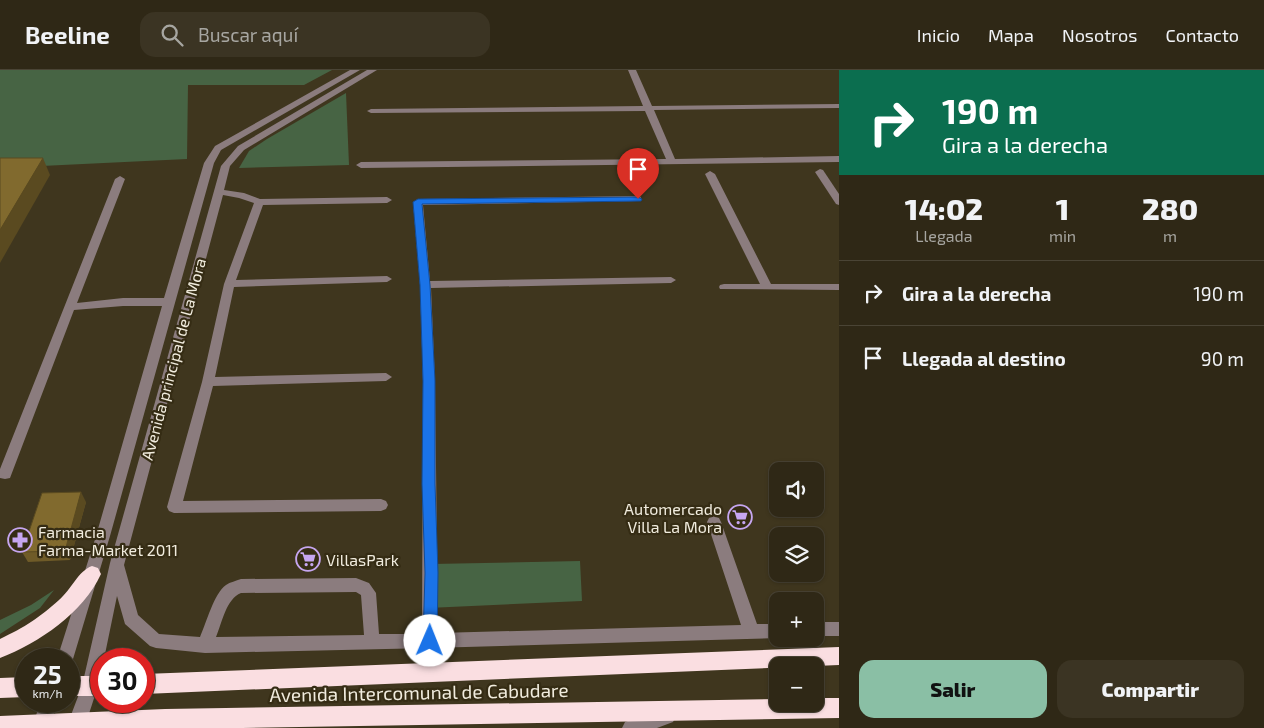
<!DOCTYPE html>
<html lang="es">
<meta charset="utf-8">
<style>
:root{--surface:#2f2816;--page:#3b3423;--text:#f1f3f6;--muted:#a7a6a1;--line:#4a4435;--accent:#8abfa5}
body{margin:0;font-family:"Exo 2",sans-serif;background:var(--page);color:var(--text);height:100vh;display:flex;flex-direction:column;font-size:19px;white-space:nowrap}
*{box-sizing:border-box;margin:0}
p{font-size:16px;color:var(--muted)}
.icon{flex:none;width:28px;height:28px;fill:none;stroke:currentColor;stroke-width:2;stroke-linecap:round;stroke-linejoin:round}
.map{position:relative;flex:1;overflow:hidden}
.sheet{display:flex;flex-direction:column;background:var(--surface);width:425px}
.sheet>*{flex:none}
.guide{background:#0b6e4f;color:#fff;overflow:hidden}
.fabs{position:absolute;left:769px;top:392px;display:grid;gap:10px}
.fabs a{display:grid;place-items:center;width:55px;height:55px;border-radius:10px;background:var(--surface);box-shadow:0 1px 4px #0004,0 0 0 1px var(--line);font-size:25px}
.speed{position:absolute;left:15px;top:578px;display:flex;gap:10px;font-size:25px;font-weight:700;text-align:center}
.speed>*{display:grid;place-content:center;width:65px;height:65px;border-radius:50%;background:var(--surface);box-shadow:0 1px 4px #0004,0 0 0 1px var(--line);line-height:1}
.speed small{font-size:12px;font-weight:400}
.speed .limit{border:8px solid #d22;background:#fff;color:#111}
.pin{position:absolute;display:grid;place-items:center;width:42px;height:42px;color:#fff;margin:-51px -21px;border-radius:50% 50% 50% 0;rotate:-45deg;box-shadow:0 0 5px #0007}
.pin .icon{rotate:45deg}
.me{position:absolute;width:55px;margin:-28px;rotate:1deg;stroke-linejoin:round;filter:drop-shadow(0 0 4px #0008)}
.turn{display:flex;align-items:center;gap:18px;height:105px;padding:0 20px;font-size:22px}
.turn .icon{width:65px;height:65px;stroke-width:2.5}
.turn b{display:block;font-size:35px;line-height:42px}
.eta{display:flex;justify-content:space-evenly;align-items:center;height:85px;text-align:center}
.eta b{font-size:30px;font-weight:800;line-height:35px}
.button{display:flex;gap:10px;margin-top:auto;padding:10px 20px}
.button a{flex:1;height:58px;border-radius:15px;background:var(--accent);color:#111;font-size:20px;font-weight:800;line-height:58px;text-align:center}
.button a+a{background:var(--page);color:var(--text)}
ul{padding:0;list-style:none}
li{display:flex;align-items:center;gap:15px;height:65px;padding:0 20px;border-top:1px solid var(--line)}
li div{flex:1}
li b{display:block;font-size:19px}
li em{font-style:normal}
header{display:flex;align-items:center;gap:30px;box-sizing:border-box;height:70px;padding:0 25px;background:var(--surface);border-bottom:1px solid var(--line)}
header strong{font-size:24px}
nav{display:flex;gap:28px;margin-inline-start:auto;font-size:18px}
.search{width:350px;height:45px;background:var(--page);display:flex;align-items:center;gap:12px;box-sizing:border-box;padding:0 18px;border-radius:15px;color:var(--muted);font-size:19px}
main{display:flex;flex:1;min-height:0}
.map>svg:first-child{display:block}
.green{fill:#476444}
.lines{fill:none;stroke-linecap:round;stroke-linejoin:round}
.minor{fill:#8b7c7e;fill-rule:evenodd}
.highway{fill:#fadee1;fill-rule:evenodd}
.wall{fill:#6f5b28}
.shaded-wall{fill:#5a4a20}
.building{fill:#816a2e;stroke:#5a4a20}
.route{fill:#1a73e8;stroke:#114b97}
.labels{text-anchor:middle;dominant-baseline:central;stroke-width:4.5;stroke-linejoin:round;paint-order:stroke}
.street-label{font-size:16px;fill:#f1ecde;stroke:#352c14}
.poi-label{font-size:16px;fill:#f1ecde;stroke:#352c14;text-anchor:start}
.near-street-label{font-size:19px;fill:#f1ecde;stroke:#352c14}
</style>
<header>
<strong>Beeline</strong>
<div class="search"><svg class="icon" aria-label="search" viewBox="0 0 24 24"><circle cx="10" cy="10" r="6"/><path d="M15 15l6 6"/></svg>Buscar aquí</div>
<nav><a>Inicio</a><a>Mapa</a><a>Nosotros</a><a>Contacto</a></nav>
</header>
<main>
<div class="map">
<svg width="839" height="658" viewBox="0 0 839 658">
<rect width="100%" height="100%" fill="#3f361e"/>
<g class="green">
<path d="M0 0H332L304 15H188L187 89 0 98Z"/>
<path d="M346 23 349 95 239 98 249 81 267 69Z"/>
<path d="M580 491 582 531 428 538 432 494Z"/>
<path d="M54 520 40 538 0 564V550L31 535Z"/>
</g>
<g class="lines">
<g class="minor">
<path d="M350 0H360L221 80 214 93 110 466 73 589 69 595V589H57L96 466 162 236H123L74 240 10 408 5 409 0 408V399L115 109 120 106 125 109 77 233 123 228H164L204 93 215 76Z"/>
<path d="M367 0H377L244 80 230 96 224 120 244 123 260 129 387 127 392 130 387 133 263 135 236 210 387 206 392 209 387 212 234 217 215 307 386 303 392 307 386 311 213 316 183 431 381 429 386 431 388 435 386 439 381 441 174 443 169 441 167 437 202 312 224 214 254 133 239 128 223 125 124 495 138 545 159 564 200 567C206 554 214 523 226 515 230 512 236 511 241 509L356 508 369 513 376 523 379 564H422L423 311 420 215 413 132 418 129 638 126 641 127V131L423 135 430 211 671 207 676 210 671 213 431 218 435 311 438 563 741 555 707 452 709 448 714 446 719 448 721 452 757 554H778V568L430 578 205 583 156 578 150 576 125 554 117 526 104 589H101L98 616 86 653 84 658H70L68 653 82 616 110 493 221 96 238 76ZM356 522 361 525 364 565 216 567C222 553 226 529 241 523Z"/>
<path d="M628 0H636L652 36 839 34V38L654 40 675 89 839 86V92L361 98 356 95 361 92 666 89 645 41 371 43 367 41 371 39 643 36Z"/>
<path d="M820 99 823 100 839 124V135L836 134 815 102Z"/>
<path d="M710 101 715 104 771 214H839V220L720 219 719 217 720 215 724 214H760L705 104Z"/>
<rect x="815" y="552" width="24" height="14"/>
<path d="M41 631H58L49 658H35L33 654Z"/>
<path d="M667 637 673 640 676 646 673 652 657 658H622L625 652Z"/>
</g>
<g class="highway">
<path d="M92 496 98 498 101 504C83 543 39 573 0 588V569C25 557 39 548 59 530 71 520 78 501 92 496Z"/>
<path d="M839 577V595L144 624V604Z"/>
<rect x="69" y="606" width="32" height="20"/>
<path d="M26 607V627L0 628V608Z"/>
<path d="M815 628H839V648L242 658H0V646L165 639 778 629V634H815Z"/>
</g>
</g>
<path class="wall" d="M86 432 70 490 28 492 22 482Z"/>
<g class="shaded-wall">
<path d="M43 88 50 105 0 193V160Z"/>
<path d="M81 422 86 432 70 490 65 481Z"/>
</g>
<g class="building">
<path d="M0 88H43L0 160Z"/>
<path d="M81 422 65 481 22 482 42 423Z"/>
</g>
<path class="route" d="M638 127 642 129 641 131 422 134 430 215 435 311V414L438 503 437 571 435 576 430 578 425 576 423 571 425 503 422 414 423 311 420 215 413 132 418 129Z"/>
<defs>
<g id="supermarket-ring" transform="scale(1.25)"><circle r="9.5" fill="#352c14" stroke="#c6a6f0" stroke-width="1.5"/><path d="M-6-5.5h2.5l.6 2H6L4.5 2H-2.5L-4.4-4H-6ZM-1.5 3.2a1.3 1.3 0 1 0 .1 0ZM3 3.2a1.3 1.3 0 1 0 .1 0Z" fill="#c6a6f0"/></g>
<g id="pharmacy-ring" transform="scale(1.25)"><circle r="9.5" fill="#352c14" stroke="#c6a6f0" stroke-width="1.5"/><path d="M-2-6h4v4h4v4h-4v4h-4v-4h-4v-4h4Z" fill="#c6a6f0"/></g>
</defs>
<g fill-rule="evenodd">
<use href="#supermarket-ring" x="740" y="447"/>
<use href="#pharmacy-ring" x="20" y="470"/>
<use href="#supermarket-ring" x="308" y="489"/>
</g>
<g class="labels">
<g class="street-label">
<text transform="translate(173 289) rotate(-75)">Avenida principal de La Mora</text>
</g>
<g class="poi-label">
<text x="722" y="438" text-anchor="end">Automercado<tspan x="722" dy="18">Villa La Mora</tspan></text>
<text x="38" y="461">Farmacia<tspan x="38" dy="18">Farma-Market 2011</tspan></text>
<text x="326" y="489">VillasPark</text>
</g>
<g class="near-street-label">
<text transform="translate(419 622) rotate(-1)">Avenida Intercomunal de Cabudare</text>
</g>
</g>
</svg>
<div class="fabs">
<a><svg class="icon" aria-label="sound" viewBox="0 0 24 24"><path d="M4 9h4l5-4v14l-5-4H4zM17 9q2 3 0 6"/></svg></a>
<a><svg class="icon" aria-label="layers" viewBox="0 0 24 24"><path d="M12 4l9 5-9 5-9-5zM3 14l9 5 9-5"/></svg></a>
<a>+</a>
<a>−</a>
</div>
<div class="speed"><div>25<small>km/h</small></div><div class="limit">30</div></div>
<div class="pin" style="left:638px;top:129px;background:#d93025"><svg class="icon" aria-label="arrive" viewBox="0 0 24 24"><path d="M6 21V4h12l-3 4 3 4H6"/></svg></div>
<svg class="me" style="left:430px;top:571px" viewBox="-20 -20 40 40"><circle r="19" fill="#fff"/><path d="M0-13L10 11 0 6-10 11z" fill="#1a73e8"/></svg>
</div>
<section class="sheet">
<div class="guide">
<div class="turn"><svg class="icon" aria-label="right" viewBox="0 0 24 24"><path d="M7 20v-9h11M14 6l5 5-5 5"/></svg><div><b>190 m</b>Gira a la derecha</div></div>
</div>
<div class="eta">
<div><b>14:02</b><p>Llegada</p></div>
<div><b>1</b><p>min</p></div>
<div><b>280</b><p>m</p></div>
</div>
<ul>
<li><svg class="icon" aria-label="right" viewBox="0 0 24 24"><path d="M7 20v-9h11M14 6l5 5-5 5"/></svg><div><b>Gira a la derecha</b></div><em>190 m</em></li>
<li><svg class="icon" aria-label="arrive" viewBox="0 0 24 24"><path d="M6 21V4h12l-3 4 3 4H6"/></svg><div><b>Llegada al destino</b></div><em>90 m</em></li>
</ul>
<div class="button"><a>Salir</a><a>Compartir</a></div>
</section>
</main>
